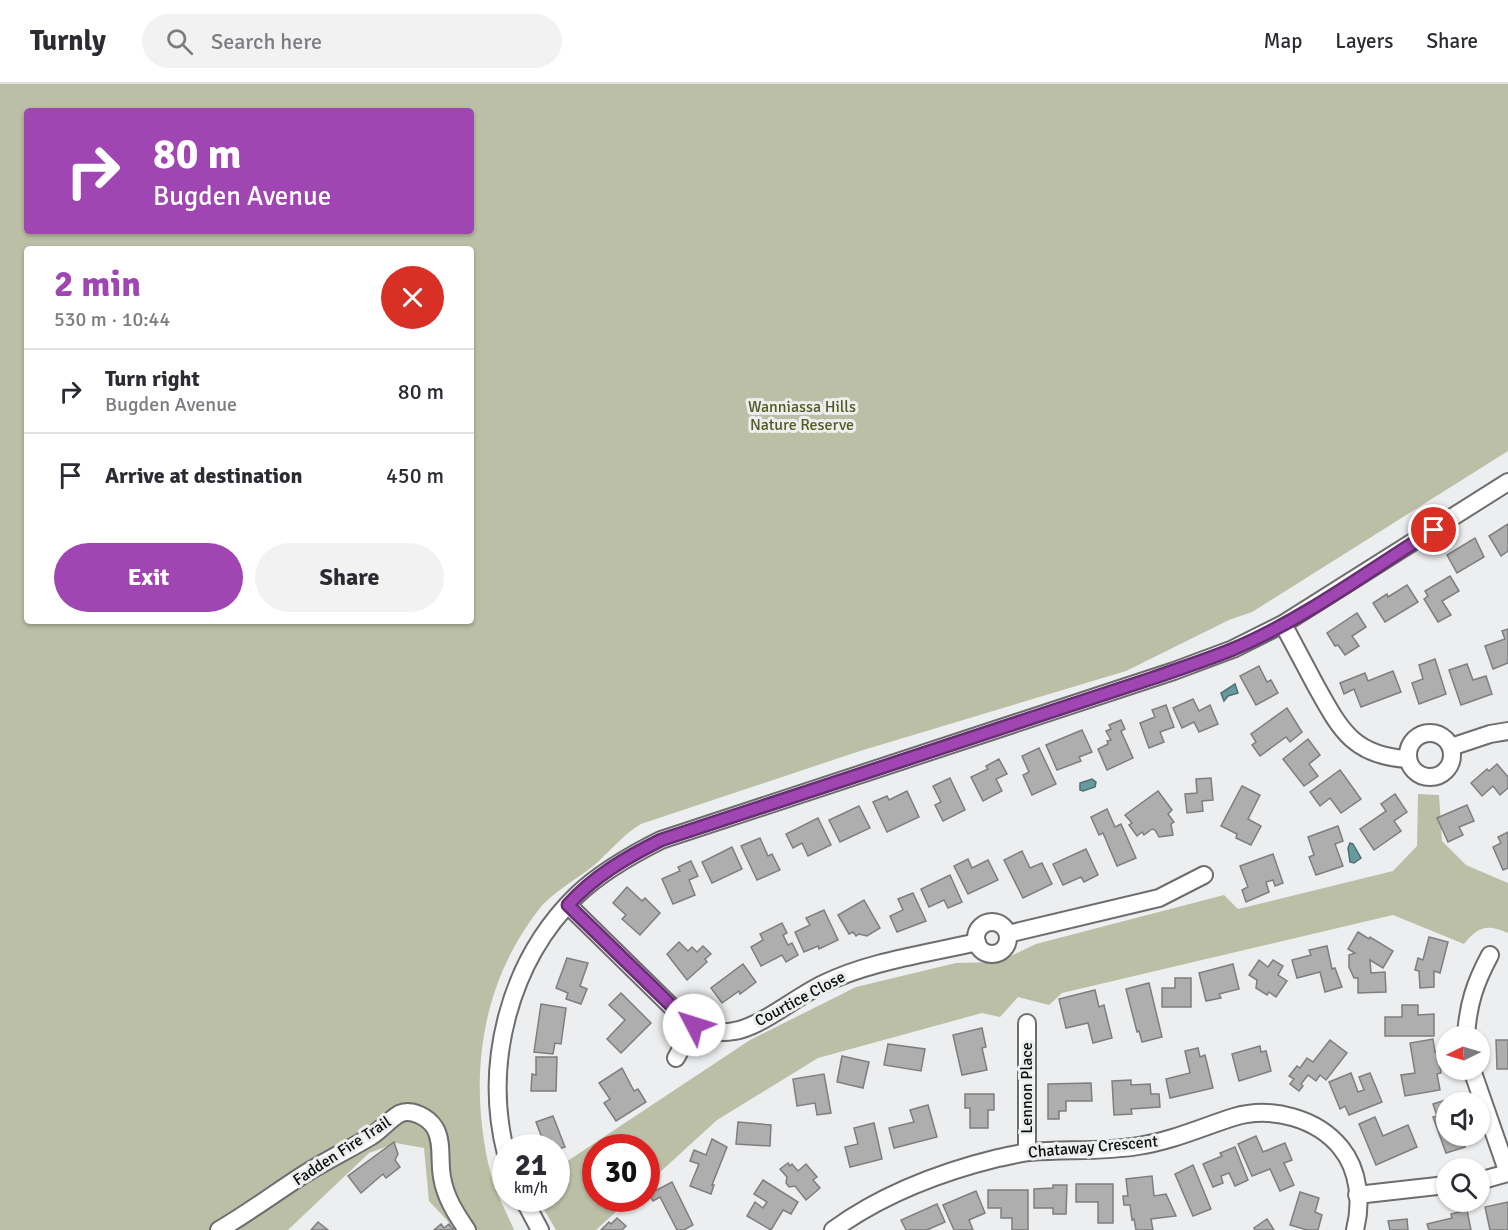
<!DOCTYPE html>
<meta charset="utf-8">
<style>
:root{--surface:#fff;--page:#f2f2f3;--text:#2b2b33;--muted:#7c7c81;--line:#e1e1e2;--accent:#a046b2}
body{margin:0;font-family:Signika,sans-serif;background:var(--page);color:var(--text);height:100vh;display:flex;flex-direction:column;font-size:22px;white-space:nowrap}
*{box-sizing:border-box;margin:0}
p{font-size:20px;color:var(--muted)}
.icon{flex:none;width:33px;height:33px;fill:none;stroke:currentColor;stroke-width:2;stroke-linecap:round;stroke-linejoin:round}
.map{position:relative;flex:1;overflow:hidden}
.drawer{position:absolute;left:24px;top:162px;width:450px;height:378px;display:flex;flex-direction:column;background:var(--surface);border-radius:6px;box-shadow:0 2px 4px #0004}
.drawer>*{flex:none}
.hud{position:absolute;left:24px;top:24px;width:450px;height:126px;border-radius:6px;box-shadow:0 2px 4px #0004;background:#a046b2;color:#fff;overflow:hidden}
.needle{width:39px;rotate:265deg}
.controls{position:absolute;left:1436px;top:942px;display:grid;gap:12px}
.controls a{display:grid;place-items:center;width:54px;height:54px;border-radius:50%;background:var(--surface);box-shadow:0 2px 4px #0004;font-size:30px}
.speed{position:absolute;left:492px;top:1050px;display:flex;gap:12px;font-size:30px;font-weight:700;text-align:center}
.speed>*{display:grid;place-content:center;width:78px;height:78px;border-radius:50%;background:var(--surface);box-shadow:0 2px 4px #0004;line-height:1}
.speed small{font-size:15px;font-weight:400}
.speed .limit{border:9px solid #d22;background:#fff;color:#111}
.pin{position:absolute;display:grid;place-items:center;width:51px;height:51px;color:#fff;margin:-26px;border:3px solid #fff;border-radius:50%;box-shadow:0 2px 6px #0007}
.me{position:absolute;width:66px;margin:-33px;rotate:310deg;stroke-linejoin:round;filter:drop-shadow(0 0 4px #0008)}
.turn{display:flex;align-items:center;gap:21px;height:126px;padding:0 30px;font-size:27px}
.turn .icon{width:78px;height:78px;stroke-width:2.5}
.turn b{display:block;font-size:42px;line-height:51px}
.round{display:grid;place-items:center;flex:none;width:63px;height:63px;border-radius:32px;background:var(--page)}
.headline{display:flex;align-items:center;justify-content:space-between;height:102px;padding:0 30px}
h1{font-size:36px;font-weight:800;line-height:45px;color:var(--accent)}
.cta{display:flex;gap:12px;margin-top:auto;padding:12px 30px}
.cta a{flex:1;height:69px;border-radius:36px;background:var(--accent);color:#fff;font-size:24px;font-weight:800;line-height:69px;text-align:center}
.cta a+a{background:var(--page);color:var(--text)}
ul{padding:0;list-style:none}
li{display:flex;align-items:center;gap:18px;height:84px;padding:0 30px;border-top:2px solid var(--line)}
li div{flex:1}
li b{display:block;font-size:22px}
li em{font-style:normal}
header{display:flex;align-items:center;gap:36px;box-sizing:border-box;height:84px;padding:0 30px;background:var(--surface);border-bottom:2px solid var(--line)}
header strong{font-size:28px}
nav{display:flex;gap:33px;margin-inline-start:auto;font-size:21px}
.search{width:420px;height:54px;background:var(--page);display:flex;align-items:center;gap:15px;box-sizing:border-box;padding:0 21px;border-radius:33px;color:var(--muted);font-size:22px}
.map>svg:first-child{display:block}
.green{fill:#babfa6;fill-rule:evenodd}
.water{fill:#679a9e;stroke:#4c7072;stroke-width:1.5}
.building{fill:#afaeaf;stroke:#7f7e7f;stroke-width:1.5}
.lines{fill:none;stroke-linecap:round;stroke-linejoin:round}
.minor-casing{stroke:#6d6d6e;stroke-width:20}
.minor{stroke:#fff;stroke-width:16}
.route-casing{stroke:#682e74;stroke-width:15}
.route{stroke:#a046b2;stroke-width:10}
.labels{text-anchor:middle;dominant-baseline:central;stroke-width:6;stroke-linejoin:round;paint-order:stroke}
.park-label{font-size:16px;fill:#535b1e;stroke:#edeeef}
.street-label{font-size:16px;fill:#0c0d0d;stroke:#edeeef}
</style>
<header>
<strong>Turnly</strong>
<div class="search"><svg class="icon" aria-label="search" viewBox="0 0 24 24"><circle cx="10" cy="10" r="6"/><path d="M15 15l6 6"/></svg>Search here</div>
<nav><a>Map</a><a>Layers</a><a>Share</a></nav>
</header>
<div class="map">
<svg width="1508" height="1146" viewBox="0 0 1508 1146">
<rect width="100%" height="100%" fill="#edeeef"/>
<g class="green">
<path d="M0 0H1508V367L1252 528 1229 536 1126 587 860 667 641 740C622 751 610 768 593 782 578 794 551 810 540 824 480 900 468 995 490 1087 495 1107 506 1127 514 1146H456L429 1117 424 1064 396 1059 369 1069 288 1146H0ZM27 27H471V147H27ZM27 165H471V537H27Z"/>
<path d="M1418 710 1439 711 1442 757 1466 781 1508 799V849C1486 840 1479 842 1464 860L1393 831 1062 909 1049 921 1018 913 1000 933 982 929 818 974 717 1036 647 1100 646 1064H596V1114L630 1115 596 1146H556L538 1115 556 1114 557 1084 750 956 856 903 956 879 998 878 1036 860 1224 811 1238 825 1393 787 1417 762Z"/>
</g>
<g class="water">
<path d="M1235 600 1238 609 1228 612 1224 617 1221 609Z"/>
<path d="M1092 695 1096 698 1095 703 1083 707 1080 706V699Z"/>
<path d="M1350 759 1353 760 1361 774 1354 779 1350 778 1348 764Z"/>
</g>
<g class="building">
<path d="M1508 440V467L1501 472 1489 452Z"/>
<path d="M1475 454 1484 473 1457 489 1447 471Z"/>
<path d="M1450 492 1459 507 1442 517 1451 531 1438 538 1424 515 1428 512 1425 507Z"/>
<path d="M1407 501 1418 518 1385 538 1373 519 1387 510 1388 513Z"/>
<path d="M1357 529 1366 543 1352 552 1359 562 1345 571 1338 561 1335 562 1327 549Z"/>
<path d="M1508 545V579L1493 585 1485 562 1505 555 1502 547Z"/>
<path d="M1435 575 1446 610 1419 620 1412 599 1423 595 1419 581Z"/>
<path d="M1467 580 1473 596 1486 592 1492 610 1461 621 1449 586Z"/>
<path d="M1259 582 1267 598 1271 596 1278 609 1256 621 1240 592Z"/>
<path d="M1393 587 1401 608 1361 623 1354 605 1344 610 1340 599 1365 589 1368 597Z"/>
<path d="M1193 615 1199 627 1210 621 1218 640 1199 648 1194 638 1182 644 1173 624Z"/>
<path d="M1166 621 1174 643 1160 648 1164 658 1149 664 1140 639 1155 633 1152 626Z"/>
<path d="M1287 624 1302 648 1290 658 1286 653 1260 672 1252 661 1256 658 1251 650Z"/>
<path d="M1121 636 1125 645 1121 647 1133 674 1107 686 1098 665 1108 660 1107 657 1111 656 1106 647 1111 645 1109 641Z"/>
<path d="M1082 646 1092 668 1079 673 1081 677 1057 686 1046 661Z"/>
<path d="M1308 655 1320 671 1309 680 1318 692 1304 702 1283 675Z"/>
<path d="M1039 664 1056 700 1032 711 1023 691 1029 688 1022 672Z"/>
<path d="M999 675 1007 690 996 695 1002 707 983 717 971 693 988 685 986 682Z"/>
<path d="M1497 680 1508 693V704L1500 711 1493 702 1482 712 1471 699 1487 685 1489 687Z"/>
<path d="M1340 686 1361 715 1341 729 1330 714 1320 722 1310 708Z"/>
<path d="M950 694 965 726 943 737 935 721 941 718 933 702Z"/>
<path d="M1211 694 1213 716 1202 717 1203 727 1187 729 1185 710 1197 709 1196 695Z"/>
<path d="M1242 702 1260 711 1248 735 1261 742 1251 761 1236 754 1237 750 1221 742Z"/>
<path d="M907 707 919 733 887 748 873 718 887 712 889 716Z"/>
<path d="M1158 707 1172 726 1168 730 1174 738 1171 740 1173 751 1159 753 1155 746 1152 745 1144 751 1142 748 1137 752 1129 741 1132 739 1125 731Z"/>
<path d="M1395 710 1407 728 1394 737 1401 747 1374 766 1360 745 1386 727 1381 720Z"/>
<path d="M1467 721 1474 737 1459 743 1463 751 1448 758 1437 734Z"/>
<path d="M859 722 870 744 840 758 829 736Z"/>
<path d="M1107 725 1115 743 1121 740 1136 774 1117 782 1103 749 1099 751 1091 733Z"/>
<path d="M818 734 831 761 808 772 802 759 793 764 786 750Z"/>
<path d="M1338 742 1343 757 1335 760 1343 782 1316 791 1309 773 1314 771 1308 753Z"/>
<path d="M1508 748V784L1503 786 1493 763 1501 759 1498 753Z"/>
<path d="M760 754 768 772 772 770 780 786 757 796 741 762Z"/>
<path d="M732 763 742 785 712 799 702 778Z"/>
<path d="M1086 765 1098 791 1084 798 1081 793 1063 801 1053 780Z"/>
<path d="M1022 767 1030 784 1042 779 1052 800 1023 814 1004 776Z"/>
<path d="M1273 770 1283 799 1275 802 1273 796 1266 798 1269 808 1246 818 1242 806 1248 803 1240 782Z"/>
<path d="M968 775 972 784 988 776 998 796 968 810 954 782Z"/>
<path d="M691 777 698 792 689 796 695 811 673 820 662 795 680 787 678 783Z"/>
<path d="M950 791 962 818 948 824 944 816 929 823 921 805Z"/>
<path d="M627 803 642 817 645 814 660 829 640 851 622 835 626 831 613 819Z"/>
<path d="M913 809 926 837 897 848 890 832 903 826 898 815Z"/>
<path d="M864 816 880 844 867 852 859 850 856 852 853 848 849 850 838 831Z"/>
<path d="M824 826 838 856 819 865 818 862 804 868 795 848 810 841 806 834Z"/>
<path d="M782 839 787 849 783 851 788 861 792 859 798 871 786 878 782 871 761 882 751 863 763 856 760 850Z"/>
<path d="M1358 848 1369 855 1370 853 1393 867 1383 884 1370 876 1371 889 1385 888 1386 908 1358 909V894H1354L1349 883V871L1355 869 1348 865Z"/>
<path d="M1429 853 1448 858 1440 889 1434 887V903L1420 904 1419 887 1415 886 1418 874 1423 876Z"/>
<path d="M679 858 688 867 692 863 697 868 703 862 711 870 705 875 707 878 687 896 667 870Z"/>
<path d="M1327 862 1332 885 1335 884 1342 903 1325 908 1320 888 1297 894 1292 876 1311 871 1309 866Z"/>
<path d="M567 874 588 879 580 902 587 905 581 920 566 915 568 909 556 904Z"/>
<path d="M1259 876 1268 883 1273 876 1283 882 1278 891 1287 897 1276 913 1269 908 1267 911 1256 904 1257 896 1249 891Z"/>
<path d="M743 880 756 898 740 910 739 907 722 919 711 904Z"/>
<path d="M1233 880 1239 905 1219 910 1221 914 1206 917 1199 889Z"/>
<path d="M1175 894H1191V923H1162V904H1175Z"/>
<path d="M1149 899 1162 953 1142 958 1139 947 1137 948 1126 905Z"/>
<path d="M1095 906 1099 923 1104 921 1112 954 1093 959 1088 939 1066 944 1059 915Z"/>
<path d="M621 909 651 939 621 969 607 955 625 936 609 921Z"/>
<path d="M541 920 566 924 561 960 555 959 553 970 534 968Z"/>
<path d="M1402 921H1418V931L1434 930V952H1385V933H1402Z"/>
<path d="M982 944 986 963 982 964 987 986 962 991 953 951Z"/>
<path d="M1433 955 1435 968 1438 967 1441 989 1437 990 1440 1006 1405 1012 1401 991 1415 989 1410 959Z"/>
<path d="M1330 956 1347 969 1326 996 1320 991 1316 997 1308 991 1301 1000 1303 1002 1299 1007 1290 1000 1294 995 1289 992 1297 982 1300 984 1307 974 1313 978Z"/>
<path d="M1496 956H1508V985H1497Z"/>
<path d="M888 960 925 965 921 987 884 981Z"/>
<path d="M1260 962 1261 968 1266 967 1271 987 1239 997 1232 970Z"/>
<path d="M1198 964 1200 973 1205 971 1213 1004 1170 1014 1166 995 1190 989 1185 967Z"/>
<path d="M842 972 869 978 863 1004 837 998Z"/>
<path d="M536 973H557L556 1007H531L532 990 536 991Z"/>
<path d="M622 984 634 1007 638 1005 646 1018 616 1037 604 1019 610 1015 599 999Z"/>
<path d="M1351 989 1358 1008 1364 1006 1359 993 1370 989 1382 1018 1349 1031 1345 1022 1340 1025 1329 998Z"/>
<path d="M824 990 831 1029 817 1031 815 1019 797 1022 793 995Z"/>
<path d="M1131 996V1001L1150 1000 1151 1010H1159L1160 1023 1131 1025 1132 1030 1114 1031 1112 997Z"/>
<path d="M1091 999 1092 1017H1066V1027H1059V1035H1048V1000Z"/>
<path d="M965 1010H994V1026H988V1044H970V1024H965Z"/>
<path d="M1449 1015 1450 1018H1446V1052H1461L1465 1063 1446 1069 1433 1033 1437 1032 1433 1020Z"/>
<path d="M928 1021 937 1053 894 1064 889 1044 914 1038 910 1026Z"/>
<path d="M553 1032 565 1063 556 1066V1064H540L537 1055 542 1054 536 1038Z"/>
<path d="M1375 1033 1383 1052 1408 1041 1417 1063 1376 1081 1359 1040Z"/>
<path d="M738 1038 771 1041 770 1062 736 1060Z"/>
<path d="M874 1039 882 1075 850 1083 845 1063 858 1060 854 1044Z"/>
<path d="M1256 1052 1263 1068 1285 1059 1292 1076 1284 1079 1294 1101 1280 1107 1270 1085 1252 1092 1238 1060Z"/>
<path d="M712 1055 727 1063 712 1101H714L711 1110 690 1102 699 1080 690 1077 694 1066 706 1071Z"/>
<path d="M394 1058 398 1070 395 1076 400 1083 386 1094 383 1090 361 1109 348 1092Z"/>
<path d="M1235 1063 1248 1096 1235 1102 1229 1089 1221 1092 1223 1099 1213 1103 1203 1080 1222 1072 1220 1069Z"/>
<path d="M788 1079 790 1082 792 1080 798 1087 806 1080 817 1093 813 1096 820 1104 806 1116 795 1102 789 1103 786 1099 787 1093 780 1085Z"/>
<path d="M1193 1081 1211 1125 1193 1132 1175 1090Z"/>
<path d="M1152 1092 1154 1112 1166 1110 1176 1132 1151 1135 1153 1146H1136L1134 1135 1132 1136 1130 1121H1124L1123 1112H1128L1126 1095Z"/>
<path d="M763 1096 798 1118 791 1130 783 1126 771 1146 747 1132 755 1118 763 1124 767 1118 754 1110Z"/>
<path d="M672 1098 693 1141 684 1146H677L660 1113 653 1117 649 1110Z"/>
<path d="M1076 1100H1113V1139H1098V1118H1076Z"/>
<path d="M1053 1101H1067L1066 1130H1053V1124H1034V1105L1053 1104Z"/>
<path d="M988 1106H1028V1146H1012V1134H1001V1124H988Z"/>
<path d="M976 1107 985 1129 969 1136 973 1146H954L943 1121Z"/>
<path d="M1300 1108 1319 1114 1315 1128 1322 1131 1318 1146H1307L1290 1141Z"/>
<path d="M1508 1118V1146H1490L1485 1123Z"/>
<path d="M937 1120 945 1138 927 1146H906L901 1136Z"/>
<path d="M1467 1126 1471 1146H1429L1427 1140 1452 1134 1451 1130Z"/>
<path d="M617 1134 626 1142 622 1146H601L609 1138 611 1140Z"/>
<path d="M1267 1135 1274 1146H1255L1254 1144Z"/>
<path d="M1407 1135 1408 1146H1390L1388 1137Z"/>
<path d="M318 1138 328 1146H311Z"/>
<path d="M441 1140 444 1144 449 1140 454 1146H434Z"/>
</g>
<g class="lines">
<g class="minor-casing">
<g id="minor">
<path d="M1283 540C1294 561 1305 581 1316 602 1340 645 1353 672 1408 675"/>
<circle cx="1430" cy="671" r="22"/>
<path d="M1451 663 1490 650 1508 647"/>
<path d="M568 821 679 930C696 943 713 951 734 947 761 943 797 912 823 900 870 877 926 870 977 858"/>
<circle cx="992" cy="854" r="16"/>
<path d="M1008 850 1159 814 1204 791"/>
<path d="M1466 952C1468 920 1475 899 1490 871"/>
<path d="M676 974 694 941"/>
<path d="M1472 986 1508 1089"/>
<path d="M1027 1068V939"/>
<path d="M506 1070C483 980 509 877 577 811 601 788 631 771 661 756L1174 587 1233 565 1283 540 1508 398"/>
<path d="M1479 1097 1508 1089"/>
<path d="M1357 1111 1446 1101"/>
<path d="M523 1114 540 1146"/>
<path d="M219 1146C248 1129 275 1109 303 1091 325 1077 348 1066 370 1053 380 1047 389 1036 399 1030 411 1024 428 1033 435 1044 443 1058 439 1077 442 1093 445 1113 456 1130 467 1146"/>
<path d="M833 1146C881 1111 941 1088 998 1074 1009 1072 1019 1069 1030 1068 1066 1065 1102 1068 1138 1062 1172 1057 1202 1043 1234 1033 1271 1022 1317 1034 1341 1064 1359 1086 1362 1119 1355 1146"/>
</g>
</g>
<use href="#minor" class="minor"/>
</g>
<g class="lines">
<g class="route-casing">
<path id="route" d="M694 941 680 930 568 821C594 792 627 773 661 756L1153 594C1179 585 1206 576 1231 566 1303 536 1368 487 1434 446"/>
</g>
<use href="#route" class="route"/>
</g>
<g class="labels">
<g class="park-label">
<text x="802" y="323">Wanniassa Hills<tspan x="802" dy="18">Nature Reserve</tspan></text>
</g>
<g class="street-label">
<text transform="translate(800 915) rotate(-28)">Courtice Close</text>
<text transform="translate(1027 1004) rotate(-90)">Lennon Place</text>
<text transform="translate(1093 1063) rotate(-5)">Chataway Crescent</text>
<text transform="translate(342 1067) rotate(-33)">Fadden Fire Trail</text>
</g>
</g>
</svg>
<div class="controls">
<a><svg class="needle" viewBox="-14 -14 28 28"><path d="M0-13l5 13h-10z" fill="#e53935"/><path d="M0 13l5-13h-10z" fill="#7c7c81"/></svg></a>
<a><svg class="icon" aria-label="sound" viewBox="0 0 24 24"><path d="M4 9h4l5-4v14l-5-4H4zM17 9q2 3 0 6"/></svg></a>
<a><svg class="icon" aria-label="search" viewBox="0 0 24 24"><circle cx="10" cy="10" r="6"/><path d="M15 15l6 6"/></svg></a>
</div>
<div class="speed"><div>21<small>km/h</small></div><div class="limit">30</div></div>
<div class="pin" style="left:1434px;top:446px;background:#d93025"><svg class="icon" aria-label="arrive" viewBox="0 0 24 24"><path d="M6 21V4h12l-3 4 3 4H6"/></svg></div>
<svg class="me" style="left:694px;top:941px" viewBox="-20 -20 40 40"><circle r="19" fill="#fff"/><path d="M0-13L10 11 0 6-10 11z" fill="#a046b2"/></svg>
<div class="hud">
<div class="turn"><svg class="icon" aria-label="right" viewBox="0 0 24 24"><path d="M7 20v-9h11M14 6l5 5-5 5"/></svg><div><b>80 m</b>Bugden Avenue</div></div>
</div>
<section class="drawer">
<div class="headline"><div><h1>2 min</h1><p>530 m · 10:44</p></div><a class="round" style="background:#d93025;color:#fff"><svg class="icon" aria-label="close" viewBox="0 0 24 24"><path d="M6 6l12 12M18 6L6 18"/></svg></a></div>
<ul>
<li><svg class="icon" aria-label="right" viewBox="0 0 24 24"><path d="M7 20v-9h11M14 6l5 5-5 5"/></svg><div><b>Turn right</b><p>Bugden Avenue</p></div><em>80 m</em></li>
<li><svg class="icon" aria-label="arrive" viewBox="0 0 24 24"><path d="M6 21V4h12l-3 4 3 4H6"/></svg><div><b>Arrive at destination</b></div><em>450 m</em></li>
</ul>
<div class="cta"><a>Exit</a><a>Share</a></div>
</section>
</div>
